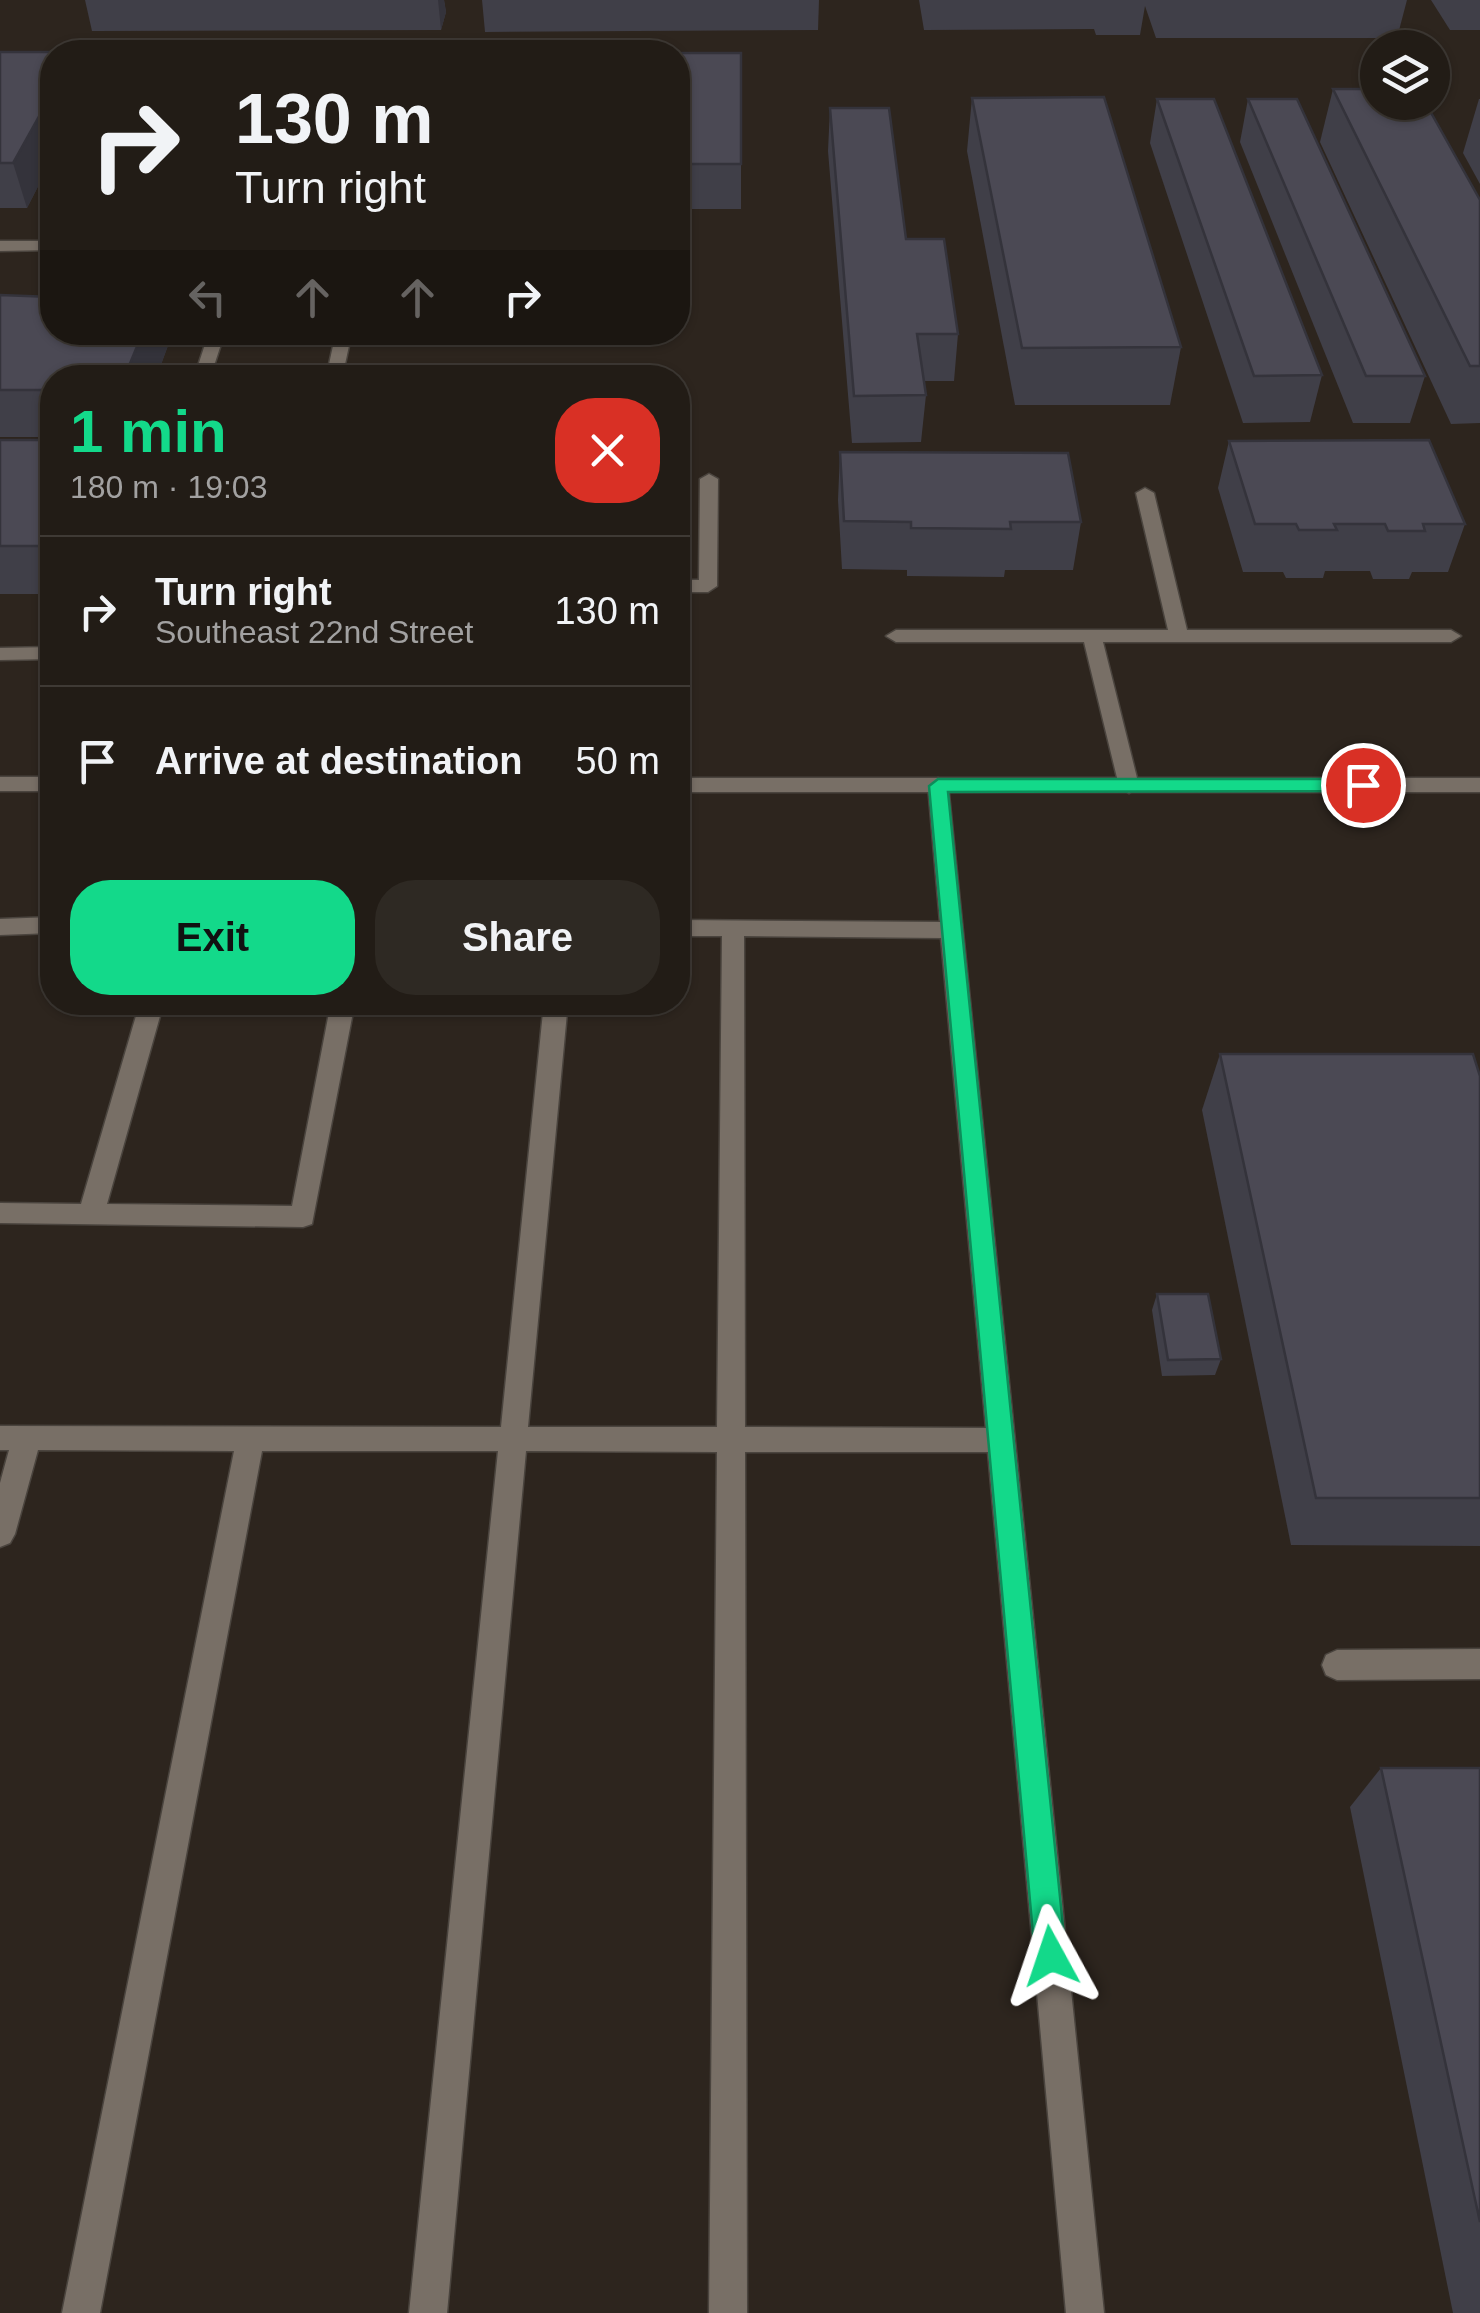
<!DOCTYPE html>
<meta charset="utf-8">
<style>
:root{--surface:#221c16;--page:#2e2923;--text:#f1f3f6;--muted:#a2a1a1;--line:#3f3a35;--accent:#13d98a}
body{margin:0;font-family:Helvetica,sans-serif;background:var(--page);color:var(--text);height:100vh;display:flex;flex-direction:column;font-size:38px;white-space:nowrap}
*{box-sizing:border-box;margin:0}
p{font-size:32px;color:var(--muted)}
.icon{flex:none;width:55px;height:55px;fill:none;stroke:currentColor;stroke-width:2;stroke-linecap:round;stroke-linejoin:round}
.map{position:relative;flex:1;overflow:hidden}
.details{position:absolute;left:40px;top:365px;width:650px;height:650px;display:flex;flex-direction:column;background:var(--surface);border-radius:40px;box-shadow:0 2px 8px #0004,0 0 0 2px var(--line)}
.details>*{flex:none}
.top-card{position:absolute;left:40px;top:40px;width:650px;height:305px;border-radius:40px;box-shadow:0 2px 8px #0004,0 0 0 2px var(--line);background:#221c16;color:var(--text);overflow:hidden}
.tools{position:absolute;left:1360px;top:30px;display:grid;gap:20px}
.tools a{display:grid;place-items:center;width:90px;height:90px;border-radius:50%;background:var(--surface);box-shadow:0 2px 8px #0004,0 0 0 2px var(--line);font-size:50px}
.pin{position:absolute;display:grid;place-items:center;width:85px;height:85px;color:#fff;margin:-42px;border:5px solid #fff;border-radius:50%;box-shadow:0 2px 10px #0007}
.me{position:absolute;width:110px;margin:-55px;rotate:355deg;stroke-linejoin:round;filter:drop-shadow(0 0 8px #0008)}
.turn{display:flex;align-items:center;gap:35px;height:210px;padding:0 30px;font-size:45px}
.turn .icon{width:130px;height:130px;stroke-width:2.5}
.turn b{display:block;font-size:70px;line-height:85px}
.lanes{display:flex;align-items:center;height:95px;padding:0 30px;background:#0003;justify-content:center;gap:50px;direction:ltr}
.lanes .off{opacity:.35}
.round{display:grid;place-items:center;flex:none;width:105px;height:105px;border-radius:40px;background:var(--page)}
.headline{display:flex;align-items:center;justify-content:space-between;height:170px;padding:0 30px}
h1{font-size:60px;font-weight:600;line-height:75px;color:var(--accent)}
.button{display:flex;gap:20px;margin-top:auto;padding:20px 30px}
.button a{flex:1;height:115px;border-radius:40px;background:var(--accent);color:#111;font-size:40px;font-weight:600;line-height:115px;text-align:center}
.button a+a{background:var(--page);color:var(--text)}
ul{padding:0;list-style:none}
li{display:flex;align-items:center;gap:30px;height:150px;padding:0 30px;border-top:2px solid var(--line)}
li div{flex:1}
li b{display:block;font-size:38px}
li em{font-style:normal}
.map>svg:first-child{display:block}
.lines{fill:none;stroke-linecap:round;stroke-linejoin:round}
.lane-casing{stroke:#4a443e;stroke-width:3}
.street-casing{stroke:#4a443e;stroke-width:3}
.lane{fill:#786f66;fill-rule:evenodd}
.street{fill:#786f66;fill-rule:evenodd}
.wall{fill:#403f48}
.shaded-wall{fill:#34333b}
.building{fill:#4b4954;stroke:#34333b;stroke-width:2.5}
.route{fill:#13d98a;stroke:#0c8d5a;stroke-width:2.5}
</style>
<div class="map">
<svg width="1480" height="2313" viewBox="0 0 1480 2313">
<rect width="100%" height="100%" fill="#2d251e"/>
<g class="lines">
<g class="lane-casing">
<g id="lane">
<path d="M209 332H225L210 378H194Z"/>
<path d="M709 474 718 479 717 586 708 592H678V580H699L700 479Z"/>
<path d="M1145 488 1154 493 1187 630H1451L1461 636 1451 642H1103L1139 786 1129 793 1119 786 1084 642H896L886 636 896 630H1168L1136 493Z"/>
<path d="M52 647V659L0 660V648Z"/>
<path d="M938 778 948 785 1104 2313H1066L988 1452H745L747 2313H709L717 1452 526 1451 447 2313H409L498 1451H262L100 2313H62L234 1451 38 1450 15 1534 10 1543 0 1547V1483L9 1450H0V1426L501 1427 544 1002H568L528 1427H717L722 936H678V920L940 922 928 785ZM744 936 941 938 986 1428 745 1427Z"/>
<path d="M52 917V933L0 935V919Z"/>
<path d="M140 1002H164L107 1204 292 1206 331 1002H355L312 1224 303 1227 0 1223V1203L81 1204Z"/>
<path d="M1480 1649V1679L1337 1680 1326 1675 1322 1665 1326 1655 1337 1650Z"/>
</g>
</g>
<g class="street-casing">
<g id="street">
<path d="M0 241H52V250L0 251Z"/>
<path d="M336 332H352L342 378H326Z"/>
<rect x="0" y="777" width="52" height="14"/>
<rect x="678" y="778" width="802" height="14"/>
</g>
</g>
<use href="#lane" class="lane"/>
<use href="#street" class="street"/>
</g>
<g class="wall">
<path d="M85 0H444L446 12 441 30 92 31Z"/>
<path d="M482 0H819L818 30 485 32Z"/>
<path d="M919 0H1407L1397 38H1156L1145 6 1140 35H1096L1094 29 924 30Z"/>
<path d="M1431 0H1480V30H1450Z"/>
<path d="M0 52H52V159L27 208H0Z"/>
<rect x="678" y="53" width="63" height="156"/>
<path d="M1333 89 1480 200V423L1451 424 1320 142Z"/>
<path d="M972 98 1181 347 1170 405H1015L967 151Z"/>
<path d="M1157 99 1322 375 1310 422 1243 423 1150 143Z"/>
<path d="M1248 99 1425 376 1410 423H1353L1240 142Z"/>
<path d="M1479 99H1480V184L1463 153Z"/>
<path d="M830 108 906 239 958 334 954 381H924L926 395 921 442 852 443 828 151Z"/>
<path d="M0 295 52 332H173L156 378H52V437H0Z"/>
<rect x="0" y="440" width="52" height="154"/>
<path d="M1229 441 1465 524 1448 572H1412L1409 579H1373L1370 571H1325L1323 578H1286L1283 572H1243L1218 488Z"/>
<path d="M840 452 1081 522 1073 570H1005L1004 577 907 576V570L842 569 838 500Z"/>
<path d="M1220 1054 1480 1076V1546L1291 1545 1202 1110Z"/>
<path d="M1157 1294 1221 1359 1215 1375 1162 1376 1152 1310Z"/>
<path d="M1381 1768H1480V2313H1453L1350 1807Z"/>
</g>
<g class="shaded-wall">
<path d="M438 0H444L446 12 441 30Z"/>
<path d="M52 93V159L27 208 13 163Z"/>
<path d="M143 332H173L156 378H124Z"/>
</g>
<g class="building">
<path d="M0 52H75H52V93L13 163H0Z"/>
<rect x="678" y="53" width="63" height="111"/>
<path d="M1333 89H1378V102H1425L1480 200V366H1470Z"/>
<path d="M1104 97 1181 347 1022 348 972 98Z"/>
<path d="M1157 99H1214L1322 375 1254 376Z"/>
<path d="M1248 99H1297L1425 376H1366Z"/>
<path d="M830 108H889L906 239H944L958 334H917L926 395 854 396Z"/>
<path d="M0 295 52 297V332H143L124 378H52V390H0Z"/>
<rect x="0" y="440" width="52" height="106"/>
<path d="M1429 440 1465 524H1423L1425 531H1388L1385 524H1334L1337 530H1299L1296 524H1255L1229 441Z"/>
<path d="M840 452 1068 453 1081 522H1010L1011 529 911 528V522L844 521Z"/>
<path d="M1220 1054H1473L1480 1076V1498H1316Z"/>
<path d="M1157 1294H1208L1221 1359 1168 1360Z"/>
<path d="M1381 1768H1480V2222Z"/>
</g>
<path class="route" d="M938 779H1363L1372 785 1363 791 948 792 1066 1956 1062 1967 1051 1971 1040 1967 1035 1956 929 786Z"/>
</svg>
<div class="tools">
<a><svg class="icon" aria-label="layers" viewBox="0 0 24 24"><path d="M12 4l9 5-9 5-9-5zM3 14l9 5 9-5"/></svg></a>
</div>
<div class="pin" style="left:1363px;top:785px;background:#d93025"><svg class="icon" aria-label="arrive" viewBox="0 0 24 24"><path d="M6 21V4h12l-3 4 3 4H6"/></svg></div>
<svg class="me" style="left:1051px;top:1956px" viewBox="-20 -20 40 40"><path d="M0-17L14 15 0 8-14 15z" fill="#13d98a" stroke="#fff" stroke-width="4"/></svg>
<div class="top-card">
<div class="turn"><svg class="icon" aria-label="right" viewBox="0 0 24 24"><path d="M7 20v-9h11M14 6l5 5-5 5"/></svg><div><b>130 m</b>Turn right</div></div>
<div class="lanes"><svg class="icon off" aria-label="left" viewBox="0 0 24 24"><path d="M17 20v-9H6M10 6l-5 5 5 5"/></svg><svg class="icon off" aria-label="ahead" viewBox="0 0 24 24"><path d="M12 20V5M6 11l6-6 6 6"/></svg><svg class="icon off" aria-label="ahead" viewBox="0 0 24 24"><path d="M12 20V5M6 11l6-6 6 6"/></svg><svg class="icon" aria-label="right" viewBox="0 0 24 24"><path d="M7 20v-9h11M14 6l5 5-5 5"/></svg></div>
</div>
<section class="details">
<div class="headline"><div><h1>1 min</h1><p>180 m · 19:03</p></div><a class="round" style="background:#d93025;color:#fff"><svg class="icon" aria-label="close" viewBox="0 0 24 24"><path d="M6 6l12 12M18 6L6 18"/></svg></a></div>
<ul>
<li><svg class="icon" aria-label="right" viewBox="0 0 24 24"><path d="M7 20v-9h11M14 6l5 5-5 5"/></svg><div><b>Turn right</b><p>Southeast 22nd Street</p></div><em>130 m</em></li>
<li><svg class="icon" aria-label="arrive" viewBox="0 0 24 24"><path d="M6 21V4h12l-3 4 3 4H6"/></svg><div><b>Arrive at destination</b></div><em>50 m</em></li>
</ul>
<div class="button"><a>Exit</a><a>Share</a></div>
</section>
</div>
